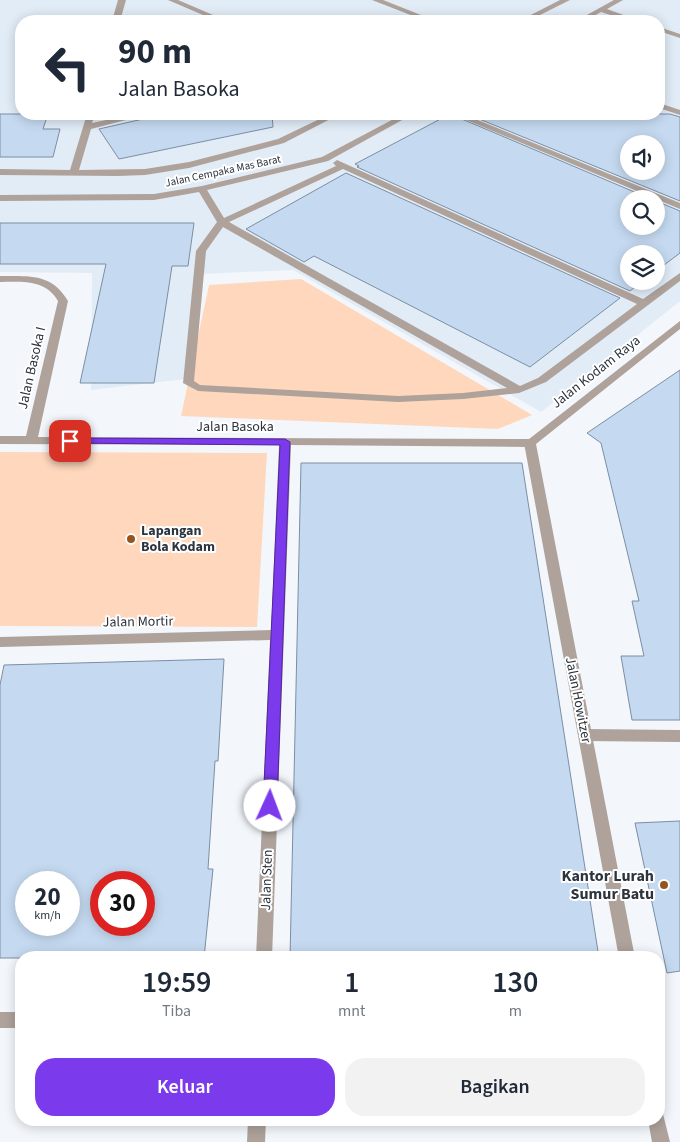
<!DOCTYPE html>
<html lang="id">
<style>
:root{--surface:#fff;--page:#f2f2f3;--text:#1f2937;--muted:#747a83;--accent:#7c3aed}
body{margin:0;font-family:"Source Sans 3",sans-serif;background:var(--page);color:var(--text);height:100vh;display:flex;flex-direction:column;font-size:19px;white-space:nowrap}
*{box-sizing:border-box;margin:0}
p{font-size:16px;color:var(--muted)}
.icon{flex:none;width:28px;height:28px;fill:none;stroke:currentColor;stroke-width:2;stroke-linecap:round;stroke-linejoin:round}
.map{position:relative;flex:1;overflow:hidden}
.details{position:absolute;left:15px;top:951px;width:650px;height:175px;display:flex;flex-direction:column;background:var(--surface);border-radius:20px;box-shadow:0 2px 12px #0003}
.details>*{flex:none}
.top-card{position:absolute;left:15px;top:15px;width:650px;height:105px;border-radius:20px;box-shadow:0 2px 12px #0003;background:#fff;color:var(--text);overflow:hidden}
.controls{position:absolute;left:620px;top:135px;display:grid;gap:10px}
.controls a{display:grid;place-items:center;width:45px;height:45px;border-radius:50%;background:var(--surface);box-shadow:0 2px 12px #0003;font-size:25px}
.speed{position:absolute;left:15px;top:871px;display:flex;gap:10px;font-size:25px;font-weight:700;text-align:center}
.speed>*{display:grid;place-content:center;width:65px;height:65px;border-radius:50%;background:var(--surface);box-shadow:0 2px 12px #0003;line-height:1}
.speed small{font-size:12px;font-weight:400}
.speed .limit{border:8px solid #d22;background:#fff;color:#111}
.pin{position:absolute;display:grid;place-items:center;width:42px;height:42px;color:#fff;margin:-21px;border-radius:10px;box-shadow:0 2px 8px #0006}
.me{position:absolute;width:55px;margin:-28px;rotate:2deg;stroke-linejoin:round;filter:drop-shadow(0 0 4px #0008)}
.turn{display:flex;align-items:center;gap:18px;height:105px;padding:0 20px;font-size:22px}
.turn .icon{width:65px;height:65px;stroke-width:2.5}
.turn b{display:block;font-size:35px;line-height:42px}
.eta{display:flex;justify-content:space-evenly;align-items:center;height:85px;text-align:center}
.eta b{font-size:30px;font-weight:600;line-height:35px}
.primary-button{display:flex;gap:10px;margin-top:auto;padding:10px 20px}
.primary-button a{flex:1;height:58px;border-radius:20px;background:var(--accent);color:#fff;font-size:20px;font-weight:600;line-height:58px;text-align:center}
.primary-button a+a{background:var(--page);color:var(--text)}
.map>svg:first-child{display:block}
.built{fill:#e1ecf7;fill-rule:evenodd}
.green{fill:#fed7bc}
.building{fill:#c5daf1;stroke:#7b8ea3;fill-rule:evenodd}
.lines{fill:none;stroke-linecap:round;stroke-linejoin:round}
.minor{fill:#aea29b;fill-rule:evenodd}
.tertiary{fill:#aea29b;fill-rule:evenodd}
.route{fill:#7c3aed;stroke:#51269a}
.poi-dot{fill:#95551f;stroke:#fff;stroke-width:2}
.labels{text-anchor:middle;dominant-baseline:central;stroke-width:4;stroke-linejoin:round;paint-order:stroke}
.far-street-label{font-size:11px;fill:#2c343d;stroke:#fff}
.street-label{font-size:14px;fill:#2c343d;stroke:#fff}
.poi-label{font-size:14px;font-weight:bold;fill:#2c343d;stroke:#fff;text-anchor:start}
.near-poi-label{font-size:16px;font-weight:bold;fill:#2c343d;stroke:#fff;text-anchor:end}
</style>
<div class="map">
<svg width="680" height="1142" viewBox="0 0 680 1142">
<rect width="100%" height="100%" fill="#f3f7fc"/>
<path class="built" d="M0 0H680V301L541 412 293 270 201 274 185 379 91 390 92 273 0 272ZM21 21H659V114H21ZM629 144H656V171H629ZM629 199H656V226H629ZM629 254H656V281H629Z"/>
<g class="green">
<path d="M301 279 532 415 498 429 181 416 209 285Z"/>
<path d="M0 452 267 453 257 627 0 626Z"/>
</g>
<g class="building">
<path d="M0 114H48L43 129H60L53 157H0Z"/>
<path d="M165 114H272L273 127 119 159 99 129Z"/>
<path d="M450 114 651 199H629V226H656V201L680 211V253L656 271V254H629V281H643L630 291 357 167 359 166 355 164Z"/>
<path d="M467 114H670L680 117V201ZM629 144H656V171H629Z"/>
<path d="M346 173 620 298 530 367 314 256 304 262 246 229Z"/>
<path d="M0 223H194L188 266H172L154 383H80L106 264H0Z"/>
<path d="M680 370V720H632L621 656H644L632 601H639L601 443 587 433Z"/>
<path d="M301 463H522L599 958H290Z"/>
<path d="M224 659 218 761H215L208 869H213L204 958H0V685L4 665ZM26 882H69V925H26ZM101 882H144V925H101Z"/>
<path d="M680 821V971L667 973 635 823Z"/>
</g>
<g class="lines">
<g class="minor">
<path d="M118 0H126L120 21H112Z"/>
<path d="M168 0H178L227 21H217Z"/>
<path d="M372 0H383L436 21H426Z"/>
<path d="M560 0H570L528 21H519Z"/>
<path d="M614 0H623L607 9 640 21H629L601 12 585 21H576Z"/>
<path d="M659 27 680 34V38L659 31Z"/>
<path d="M659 103 680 110V115L659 108Z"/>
<path d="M87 114H95L92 123 135 114H149L91 129 79 170 145 169 189 162 278 139 330 114H340L284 143 189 168 145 175 118 176 0 175V169L70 170Z"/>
<path d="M403 114H413L328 161 207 190 224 218 336 166 333 163 337 160 643 299 680 273V281L546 382 519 393 463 399 398 402 198 391 183 383 196 251 217 222 199 192 154 200 0 201V195L154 194 202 186 322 157ZM343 169 637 304 538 378 520 386 229 222ZM223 227 507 388 463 393 398 396 200 385 194 381 206 251Z"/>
<path d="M452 114H463L680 203V209Z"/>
<path d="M0 276C29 276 52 273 68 301L38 437 530 439 536 443 530 447 291 445 272 958H256L270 640 0 647V637L271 630 279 445 0 444V436H26L58 301C45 279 22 282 0 282Z"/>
<path d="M585 729 680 730V742L585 741 580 739 578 735 580 731Z"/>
<rect x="0" y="1012" width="21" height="16"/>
<path d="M248 1120H266L265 1142H247Z"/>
</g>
<g class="tertiary">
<path d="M680 321V329L536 444 635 958H619L524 443Z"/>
<path d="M659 1112 663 1114 670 1142H652L648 1120H659Z"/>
</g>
</g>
<path class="route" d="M70 438 285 439 290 442 277 806 275 810H265L263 806 280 445 67 443 65 441Z"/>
<g class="poi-dot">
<circle cx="131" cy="539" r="5"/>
<circle cx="664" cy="885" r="5"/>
</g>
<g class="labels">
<g class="far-street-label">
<text transform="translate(223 171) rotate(-12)">Jalan Cempaka Mas Barat</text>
</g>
<g class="street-label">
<text transform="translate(32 368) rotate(-77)">Jalan Basoka I</text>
<text transform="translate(596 372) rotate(-38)">Jalan Kodam Raya</text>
<text x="235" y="427">Jalan Basoka</text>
<text transform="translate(138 622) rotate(-1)">Jalan Mortir</text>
<text transform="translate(578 700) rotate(79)">Jalan Howitzer</text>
<text transform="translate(267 880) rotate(-88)">Jalan Sten</text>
</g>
<g class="poi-label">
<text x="141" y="531">Lapangan<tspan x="141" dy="16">Bola Kodam</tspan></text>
</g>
<g class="near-poi-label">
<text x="654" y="876">Kantor Lurah<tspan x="654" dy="18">Sumur Batu</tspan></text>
</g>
</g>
</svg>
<div class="controls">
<a><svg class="icon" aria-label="sound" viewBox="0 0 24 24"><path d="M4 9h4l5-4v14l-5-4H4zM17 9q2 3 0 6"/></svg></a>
<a><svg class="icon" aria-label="search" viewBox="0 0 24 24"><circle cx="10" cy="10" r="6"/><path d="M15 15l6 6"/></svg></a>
<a><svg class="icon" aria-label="layers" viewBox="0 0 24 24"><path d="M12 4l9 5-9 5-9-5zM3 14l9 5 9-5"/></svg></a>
</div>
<div class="speed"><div>20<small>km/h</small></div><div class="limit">30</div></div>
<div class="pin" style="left:70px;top:441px;background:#d93025"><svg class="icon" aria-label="arrive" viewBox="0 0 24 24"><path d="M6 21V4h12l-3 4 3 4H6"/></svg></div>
<svg class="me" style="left:270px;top:806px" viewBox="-20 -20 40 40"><circle r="19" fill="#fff"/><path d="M0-13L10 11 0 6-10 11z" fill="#7c3aed"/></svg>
<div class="top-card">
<div class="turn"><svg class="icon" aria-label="left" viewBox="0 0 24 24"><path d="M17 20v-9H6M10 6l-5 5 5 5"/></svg><div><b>90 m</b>Jalan Basoka</div></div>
</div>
<section class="details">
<div class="eta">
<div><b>19:59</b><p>Tiba</p></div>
<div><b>1</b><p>mnt</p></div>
<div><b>130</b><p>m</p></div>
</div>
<div class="primary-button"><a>Keluar</a><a>Bagikan</a></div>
</section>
</div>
